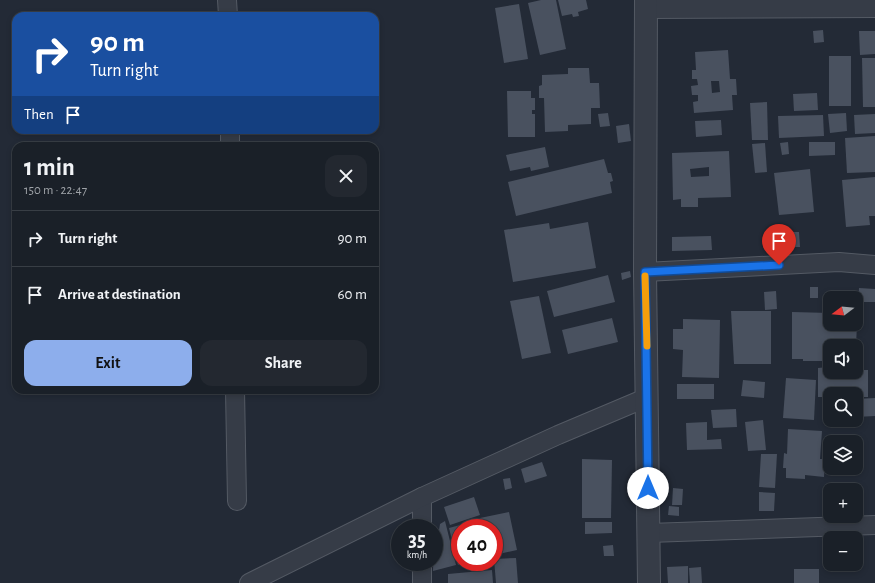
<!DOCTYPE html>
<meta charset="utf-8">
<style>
:root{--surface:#1a2028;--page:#232830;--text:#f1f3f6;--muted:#9fa3a8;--line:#383e45;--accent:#8daeec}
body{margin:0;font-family:"Alegreya Sans",sans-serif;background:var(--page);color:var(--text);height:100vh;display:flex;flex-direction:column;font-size:15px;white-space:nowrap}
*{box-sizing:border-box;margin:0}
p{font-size:13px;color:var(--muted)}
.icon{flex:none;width:22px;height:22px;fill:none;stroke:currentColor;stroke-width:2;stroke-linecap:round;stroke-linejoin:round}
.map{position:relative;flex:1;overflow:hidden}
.sheet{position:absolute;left:12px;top:142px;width:367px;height:252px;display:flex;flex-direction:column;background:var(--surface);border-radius:12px;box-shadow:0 2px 6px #0003,0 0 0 1px var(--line)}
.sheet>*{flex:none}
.guide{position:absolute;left:12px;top:12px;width:367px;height:122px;border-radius:12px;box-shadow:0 2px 6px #0003,0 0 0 1px var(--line);background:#1a4fa0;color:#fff;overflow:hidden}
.needle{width:26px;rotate:254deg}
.controls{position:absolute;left:823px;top:291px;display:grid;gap:8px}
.controls a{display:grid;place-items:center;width:40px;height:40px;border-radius:8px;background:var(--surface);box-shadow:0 2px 6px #0003,0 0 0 1px var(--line);font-size:20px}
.speed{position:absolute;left:391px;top:519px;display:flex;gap:8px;font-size:20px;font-weight:700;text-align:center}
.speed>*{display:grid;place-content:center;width:52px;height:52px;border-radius:50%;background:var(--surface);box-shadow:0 2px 6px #0003,0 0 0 1px var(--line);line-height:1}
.speed small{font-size:10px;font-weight:400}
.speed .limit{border:6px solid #d22;background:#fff;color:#111}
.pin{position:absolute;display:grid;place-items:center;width:34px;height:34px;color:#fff;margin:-41px -17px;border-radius:50% 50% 50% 0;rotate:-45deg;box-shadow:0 0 4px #0007}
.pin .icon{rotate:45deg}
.me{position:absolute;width:44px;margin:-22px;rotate:0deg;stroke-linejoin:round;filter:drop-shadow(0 0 3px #0008)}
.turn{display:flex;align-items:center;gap:14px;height:84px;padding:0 12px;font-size:18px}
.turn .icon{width:52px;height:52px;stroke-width:2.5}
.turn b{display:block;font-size:28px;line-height:34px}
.then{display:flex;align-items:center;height:38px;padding:0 12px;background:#0003;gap:8px;font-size:15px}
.round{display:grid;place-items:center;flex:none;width:42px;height:42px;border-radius:12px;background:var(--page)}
.headline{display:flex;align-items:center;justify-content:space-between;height:68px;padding:0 12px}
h1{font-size:24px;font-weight:700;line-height:30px}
.action{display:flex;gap:8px;margin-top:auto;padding:8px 12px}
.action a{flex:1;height:46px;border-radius:12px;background:var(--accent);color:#111;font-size:16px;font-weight:700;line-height:46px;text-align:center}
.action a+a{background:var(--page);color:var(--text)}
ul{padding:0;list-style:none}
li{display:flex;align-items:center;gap:12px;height:56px;padding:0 12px;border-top:1px solid var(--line)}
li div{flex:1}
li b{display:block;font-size:15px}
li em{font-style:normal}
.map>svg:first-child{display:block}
.building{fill:#49515f;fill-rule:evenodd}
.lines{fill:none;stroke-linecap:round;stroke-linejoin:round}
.minor-casing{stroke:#545a64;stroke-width:20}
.tertiary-casing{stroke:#545a64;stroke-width:24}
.minor{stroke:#363c47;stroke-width:18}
.tertiary{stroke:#363c47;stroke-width:22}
.route-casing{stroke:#114b97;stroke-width:10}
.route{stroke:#1a73e8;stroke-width:7}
.slow{stroke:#f59e0b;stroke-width:7}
</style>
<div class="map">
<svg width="875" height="583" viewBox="0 0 875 583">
<rect width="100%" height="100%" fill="#232a36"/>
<g class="building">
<path d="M541 0H556L566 49 540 55 528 3Z"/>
<path d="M558 0H586L588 9 578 12 579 16 573 17 572 14 562 16Z"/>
<path d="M519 4 528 59 504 63 495 8Z"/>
<path d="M823 30 824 42 814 43 813 31Z"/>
<path d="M859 31H875V54L860 55Z"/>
<path d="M728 50 730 79H736L737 95H732L733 110 694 113 693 102 698 101V95H692L691 86 698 85 697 79H692V70H696L695 52ZM711 81H719L720 92 712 93Z"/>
<rect x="829" y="56" width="22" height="50"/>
<path d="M862 58H875V107H863Z"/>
<path d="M568 68H589L590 83H599L600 108H591V124L568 125V131L545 132 544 98H539V86L542 85V75L568 74Z"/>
<path d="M507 91H531V98H535V110H532V114H535V137H508Z"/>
<path d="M817 93 818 110 794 111 793 94Z"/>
<path d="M767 102 768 140H752L750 103Z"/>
<path d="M608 113 610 126 600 127 598 114Z"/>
<path d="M846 113 847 131 830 133 828 114Z"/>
<path d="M875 114V133L855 134 854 115Z"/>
<path d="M823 115 824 136 779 138 778 116Z"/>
<path d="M721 120 722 135 696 137 695 121Z"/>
<path d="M629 124 631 141 618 143 616 126Z"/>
<path d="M875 136V172L847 173 845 138Z"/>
<path d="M788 142 789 154 782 155 780 143Z"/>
<path d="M809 142H835V155L809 156Z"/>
<path d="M765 143 767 172 755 173 752 144Z"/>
<path d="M545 147 549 167 531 171 530 167 510 171 506 155Z"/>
<path d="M729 151 731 197 698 198V207H681V199L673 200 672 153ZM709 167V176L691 177 690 169Z"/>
<path d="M604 159 608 173H611L613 181 610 182 612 193 516 216 508 182Z"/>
<path d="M810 169 814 212 779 215 774 173Z"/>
<path d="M875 177V216H869L870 225 846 227 842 180Z"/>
<path d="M588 222 596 268 513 282 504 230 549 223 550 229Z"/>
<path d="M777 232H799L800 247H777Z"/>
<path d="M711 236 712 250 672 251V237Z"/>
<path d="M630 271 631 277 622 280 621 273Z"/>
<path d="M608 275 615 302 554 317 547 291Z"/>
<rect x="810" y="287" width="8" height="11"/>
<path d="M859 288 875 289V302H858Z"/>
<path d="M776 291 777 309 765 310 764 292Z"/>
<path d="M539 296 551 353 522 359 510 301Z"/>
<path d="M731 311H771V364H734Z"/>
<path d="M792 312 830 313V324H857L856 346H830V361H803V359H792Z"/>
<path d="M612 318 618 342 568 354 562 330Z"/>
<path d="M683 319 720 320 719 378 682 377 683 350 673 349V329H683Z"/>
<path d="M828 363H830V372H856V370H868V397H856V394H830V397H818V368L828 367Z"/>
<path d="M786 378 816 380 814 420 783 418Z"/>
<path d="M743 380 765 382 764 398 741 396Z"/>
<rect x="677" y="384" width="37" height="15"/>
<path d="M875 398V416L856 417V399Z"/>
<path d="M736 409 737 427 713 428 711 410Z"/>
<path d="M763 420 766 450 748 451 745 422Z"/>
<path d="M707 422V440L721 439 722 449 687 450 686 423Z"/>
<path d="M788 429 822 431 820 459H825L824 477 805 475V479L786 478V468H783L784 453 787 454Z"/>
<path d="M761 454H777L775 488 759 487Z"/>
<path d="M582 459 612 460 611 518H582Z"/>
<path d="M542 462 547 476 525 483 521 469Z"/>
<path d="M510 478 512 488 505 490 503 479Z"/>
<path d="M673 488 683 489 682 505H672Z"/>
<path d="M759 492 775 493 774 511H759Z"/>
<path d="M474 497 480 515 450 525 444 507Z"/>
<path d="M669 506 679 507V516L668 515Z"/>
<path d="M509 512 517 550 494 555V528H482L480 518Z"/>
<path d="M445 521 456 565 433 571 434 532 439 530 440 524Z"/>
<path d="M475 521 477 528H460V562H466L458 565 454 550 459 549 456 539 452 540 449 528Z"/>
<path d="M585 522H612V533L585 534Z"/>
<path d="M613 545 614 556H604L603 546Z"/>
<path d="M516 558 518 583H496L494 559Z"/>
<path d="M688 566V583H668L667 567Z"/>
<path d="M701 567 702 583H690L689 568Z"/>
<rect x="794" y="569" width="25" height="14"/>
<path d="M492 570 493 583H448V574Z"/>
</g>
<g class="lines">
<g class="minor-casing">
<g id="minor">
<path d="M227 0 228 16"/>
<path d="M646 9 875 8"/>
<path d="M230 130V146"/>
<path d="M645 272 839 262 875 265"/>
<path d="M235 390 237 501"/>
<path d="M422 497V528"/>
<path d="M649 533 875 525"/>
<path d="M422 562V583"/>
<path d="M249 583 422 497 558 435 648 397"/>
</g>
</g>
<g class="tertiary-casing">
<path id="tertiary" d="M646 0 645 272 649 583"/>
</g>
<use href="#minor" class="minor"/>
<use href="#tertiary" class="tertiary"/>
</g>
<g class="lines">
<g class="route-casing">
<path id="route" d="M648 488 645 272 779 265"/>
</g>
<use href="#route" class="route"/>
<path class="slow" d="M645 276 647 346"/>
</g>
</svg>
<div class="controls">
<a><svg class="needle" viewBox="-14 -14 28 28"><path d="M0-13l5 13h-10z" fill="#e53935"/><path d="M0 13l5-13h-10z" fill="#9fa3a8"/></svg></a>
<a><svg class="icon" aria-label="sound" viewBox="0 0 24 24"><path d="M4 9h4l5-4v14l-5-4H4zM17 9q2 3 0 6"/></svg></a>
<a><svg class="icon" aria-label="search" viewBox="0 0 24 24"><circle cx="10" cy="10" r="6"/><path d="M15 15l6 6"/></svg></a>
<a><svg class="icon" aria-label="layers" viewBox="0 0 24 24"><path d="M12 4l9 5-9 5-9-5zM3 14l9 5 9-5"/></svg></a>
<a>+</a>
<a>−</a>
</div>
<div class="speed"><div>35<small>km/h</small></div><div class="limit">40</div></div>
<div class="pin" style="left:779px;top:265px;background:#d93025"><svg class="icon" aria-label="arrive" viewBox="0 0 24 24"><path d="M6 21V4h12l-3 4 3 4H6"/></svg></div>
<svg class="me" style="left:648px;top:488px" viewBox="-20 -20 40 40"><circle r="19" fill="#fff"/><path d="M0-13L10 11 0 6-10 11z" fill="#1a73e8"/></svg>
<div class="guide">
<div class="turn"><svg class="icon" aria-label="right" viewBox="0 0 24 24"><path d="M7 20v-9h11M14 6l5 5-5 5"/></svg><div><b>90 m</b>Turn right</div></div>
<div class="then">Then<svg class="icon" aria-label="arrive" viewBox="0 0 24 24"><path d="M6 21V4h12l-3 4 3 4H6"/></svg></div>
</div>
<section class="sheet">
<div class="headline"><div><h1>1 min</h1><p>150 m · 22:47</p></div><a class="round"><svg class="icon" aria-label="close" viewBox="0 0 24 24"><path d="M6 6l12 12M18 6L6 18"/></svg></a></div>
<ul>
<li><svg class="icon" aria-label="right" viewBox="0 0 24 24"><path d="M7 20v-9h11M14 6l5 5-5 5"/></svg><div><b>Turn right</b></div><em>90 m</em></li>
<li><svg class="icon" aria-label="arrive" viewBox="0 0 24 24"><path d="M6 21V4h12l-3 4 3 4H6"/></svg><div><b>Arrive at destination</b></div><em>60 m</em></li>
</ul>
<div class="action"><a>Exit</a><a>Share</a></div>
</section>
</div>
